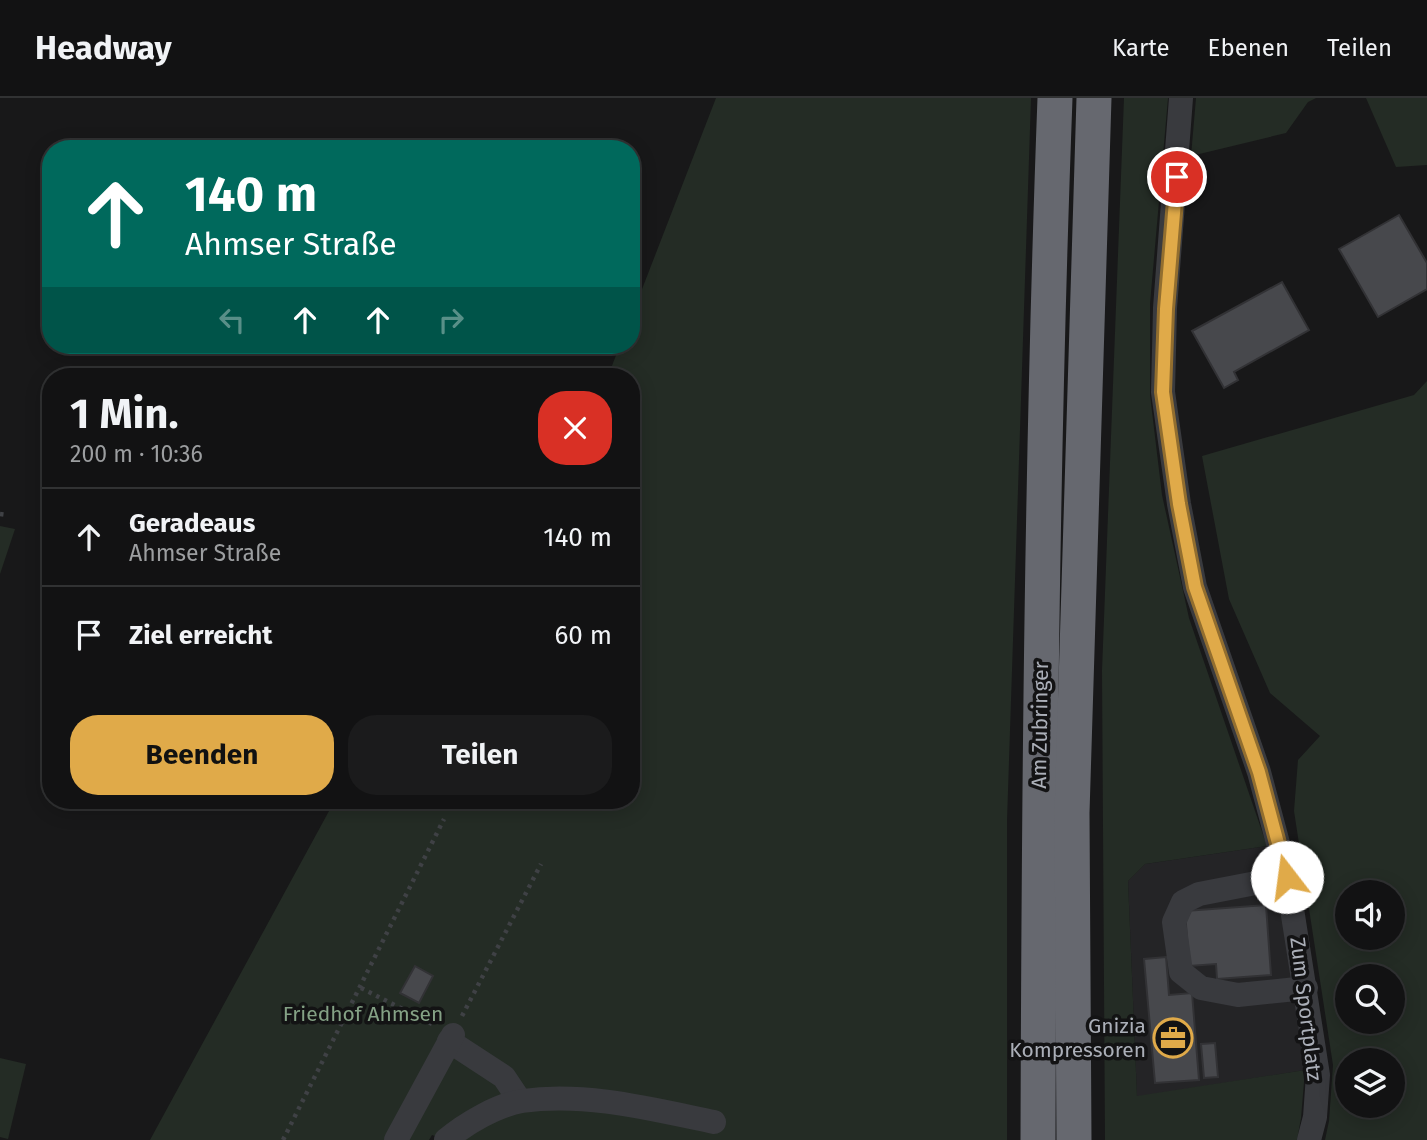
<!DOCTYPE html>
<html lang="de">
<meta charset="utf-8">
<style>
:root{--surface:#121213;--page:#1b1b1c;--text:#f1f3f6;--muted:#9c9ea0;--line:#313233;--accent:#e0aa49}
body{margin:0;font-family:"Fira Sans",sans-serif;background:var(--page);color:var(--text);height:100vh;display:flex;flex-direction:column;font-size:26px;white-space:nowrap}
*{box-sizing:border-box;margin:0}
p{font-size:23px;color:var(--muted)}
.icon{flex:none;width:38px;height:38px;fill:none;stroke:currentColor;stroke-width:2;stroke-linecap:round;stroke-linejoin:round}
.map{position:relative;flex:1;overflow:hidden}
.side{position:absolute;left:42px;top:270px;width:598px;height:441px;display:flex;flex-direction:column;background:var(--surface);border-radius:28px;box-shadow:0 4px 18px #0003,0 0 0 2px var(--line)}
.side>*{flex:none}
.top-card{position:absolute;left:42px;top:42px;width:598px;height:214px;border-radius:28px;box-shadow:0 4px 18px #0003,0 0 0 2px var(--line);background:#00695c;color:#fff;overflow:hidden}
.buttons{position:absolute;left:1335px;top:782px;display:grid;gap:14px}
.buttons a{display:grid;place-items:center;width:70px;height:70px;border-radius:50%;background:var(--surface);box-shadow:0 4px 18px #0003,0 0 0 2px var(--line);font-size:35px}
.pin{position:absolute;display:grid;place-items:center;width:60px;height:60px;color:#fff;margin:-30px;border:4px solid #fff;border-radius:50%;box-shadow:0 2px 7px #0007}
.me{position:absolute;width:77px;margin:-38px;rotate:345deg;stroke-linejoin:round;filter:drop-shadow(0 0 5px #0008)}
.turn{display:flex;align-items:center;gap:24px;height:147px;padding:0 28px;font-size:32px}
.turn .icon{width:91px;height:91px;stroke-width:2.5}
.turn b{display:block;font-size:49px;line-height:60px}
.lanes{display:flex;align-items:center;height:66px;padding:0 28px;background:#0003;justify-content:center;gap:35px;direction:ltr}
.lanes .off{opacity:.35}
.round{display:grid;place-items:center;flex:none;width:74px;height:74px;border-radius:28px;background:var(--page)}
.overview{display:flex;align-items:center;justify-content:space-between;height:119px;padding:0 28px}
h1{font-size:42px;font-weight:700;line-height:52px}
.cta{display:flex;gap:14px;margin-top:auto;padding:14px 28px}
.cta a{flex:1;height:80px;border-radius:28px;background:var(--accent);color:#111;font-size:28px;font-weight:700;line-height:80px;text-align:center}
.cta a+a{background:var(--page);color:var(--text)}
ul{padding:0;list-style:none}
li{display:flex;align-items:center;gap:21px;height:98px;padding:0 28px;border-top:2px solid var(--line)}
li div{flex:1}
li b{display:block;font-size:26px}
li em{font-style:normal}
header{display:flex;align-items:center;gap:42px;box-sizing:border-box;height:98px;padding:0 35px;background:var(--surface);border-bottom:2px solid var(--line)}
header strong{font-size:33px}
nav{display:flex;gap:38px;margin-inline-start:auto;font-size:24px}
.map>svg:first-child{display:block}
.built{fill:#242426}
.green{fill:#242c25;fill-rule:evenodd}
.building{fill:#47484c;stroke:#323235;stroke-width:2}
.lines{fill:none;stroke-linecap:round;stroke-linejoin:round}
.path{stroke:#3f4145;stroke-width:4.5;stroke-dasharray:3.5 5;stroke-linecap:butt}
.minor{stroke:#393a3e;stroke-width:24}
.highway{stroke:#66686f;stroke-width:35}
.route-casing{stroke:#926e2f;stroke-width:18}
.route{stroke:#e0aa49;stroke-width:12}
.labels{text-anchor:middle;dominant-baseline:central;stroke-width:7;stroke-linejoin:round;paint-order:stroke}
.street-label{font-size:21px;fill:#abafb8;stroke:#131314}
.park-label{font-size:21px;fill:#84a185;stroke:#131314}
.poi-label{font-size:21px;fill:#abafb8;stroke:#131314;text-anchor:end}
</style>
<header>
<strong>Headway</strong>
<nav><a>Karte</a><a>Ebenen</a><a>Teilen</a></nav>
</header>
<div class="map">
<svg width="1427" height="1042" viewBox="0 0 1427 1042">
<rect width="100%" height="100%" fill="#181819"/>
<path class="built" d="M1267 748 1280 801 1305 972 1137 999 1128 783 1145 766Z"/>
<g class="green">
<path d="M716 0H1031L1007 723V1042H446L432 1037 429 1042H150L335 702H632V278H608L620 247H632V217Z"/>
<path d="M1124 0H1168L1150 206V297L1162 397 1189 520 1267 748 1145 766 1128 783 1137 998 1305 972 1301 1020 1297 1042H1105L1102 573Z"/>
<path d="M1196 0H1316L1308 4 1286 35 1191 58Z"/>
<path d="M1366 0H1427V67L1396 69Z"/>
<path d="M1427 283V1042H1325L1329 1023 1333 967 1294 713 1298 662 1320 638 1270 595 1229 501 1202 358 1414 297ZM1393 794V840H1348V794ZM1348 878H1393V924H1348ZM1348 962H1393V1008H1348Z"/>
<path d="M0 428 15 431 0 476Z"/>
<path d="M0 960 26 966 8 1041 0 1039Z"/>
</g>
<g class="building">
<path d="M1399 117 1427 165V191L1378 219 1339 151Z"/>
<path d="M1282 184 1309 232 1234 274 1238 282 1224 290 1192 233Z"/>
<path d="M1266 807 1271 877 1217 881 1216 866 1189 868 1185 813Z"/>
<path d="M1166 859 1169 897 1192 895 1199 982 1155 985 1144 861Z"/>
<path d="M415 868 433 878 419 905 400 895Z"/>
<path d="M1215 945 1218 979 1204 980 1201 946Z"/>
</g>
<g class="lines">
<g class="path">
<path d="M0 416 8 417"/>
<path d="M361 890 432 926"/>
<path d="M462 918 541 766"/>
<path d="M283 1042 444 721"/>
</g>
<g class="minor">
<path d="M1181 0 1165 210 1163 294 1179 406 1195 489 1259 674 1287 779 1318 977 1315 1019 1309 1042"/>
<path d="M1287 779 1199 796 1183 804 1174 824 1181 874 1201 890 1238 897 1306 890"/>
<path d="M449 943 504 979 520 1003"/>
<path d="M396 1042 453 937"/>
<path d="M446 1042C465 1026 497 1007 522 1003 586 994 651 1011 714 1024"/>
</g>
<g class="highway">
<path d="M1038 1042C1039 695 1042 347 1055 0"/>
<path d="M1074 1042 1072 715 1094 0"/>
</g>
</g>
<g class="lines">
<g class="route-casing">
<path id="route" d="M1177 79 1166 211 1163 294 1179 406 1195 489 1259 674 1287 779"/>
</g>
<use href="#route" class="route"/>
</g>
<defs>
<g id="office-ring" transform="scale(2.0125)"><circle r="9.5" fill="#131314" stroke="#e0aa49" stroke-width="1.5"/><path d="M-6-3h4V-5.5h4V-3h4V5H-6ZM-1-4.5V-3h2v-1.5ZM-6 0V1H6V0Z" fill="#e0aa49"/></g>
</defs>
<g fill-rule="evenodd">
<use href="#office-ring" x="1173" y="940"/>
</g>
<g class="labels">
<g class="street-label">
<text transform="translate(1040 627) rotate(-89)">Am Zubringer</text>
<text transform="translate(1306 911) rotate(83)">Zum Sportplatz</text>
</g>
<g class="park-label">
<text x="363" y="916">Friedhof Ahmsen</text>
</g>
<g class="poi-label">
<text x="1146" y="928">Gnizia<tspan x="1146" dy="24">Kompressoren</tspan></text>
</g>
</g>
</svg>
<div class="buttons">
<a><svg class="icon" aria-label="sound" viewBox="0 0 24 24"><path d="M4 9h4l5-4v14l-5-4H4zM17 9q2 3 0 6"/></svg></a>
<a><svg class="icon" aria-label="search" viewBox="0 0 24 24"><circle cx="10" cy="10" r="6"/><path d="M15 15l6 6"/></svg></a>
<a><svg class="icon" aria-label="layers" viewBox="0 0 24 24"><path d="M12 4l9 5-9 5-9-5zM3 14l9 5 9-5"/></svg></a>
</div>
<div class="pin" style="left:1177px;top:79px;background:#d93025"><svg class="icon" aria-label="arrive" viewBox="0 0 24 24"><path d="M6 21V4h12l-3 4 3 4H6"/></svg></div>
<svg class="me" style="left:1287px;top:779px" viewBox="-20 -20 40 40"><circle r="19" fill="#fff"/><path d="M0-13L10 11 0 6-10 11z" fill="#e0aa49"/></svg>
<div class="top-card">
<div class="turn"><svg class="icon" aria-label="ahead" viewBox="0 0 24 24"><path d="M12 20V5M6 11l6-6 6 6"/></svg><div><b>140 m</b>Ahmser Straße</div></div>
<div class="lanes"><svg class="icon off" aria-label="left" viewBox="0 0 24 24"><path d="M17 20v-9H6M10 6l-5 5 5 5"/></svg><svg class="icon" aria-label="ahead" viewBox="0 0 24 24"><path d="M12 20V5M6 11l6-6 6 6"/></svg><svg class="icon" aria-label="ahead" viewBox="0 0 24 24"><path d="M12 20V5M6 11l6-6 6 6"/></svg><svg class="icon off" aria-label="right" viewBox="0 0 24 24"><path d="M7 20v-9h11M14 6l5 5-5 5"/></svg></div>
</div>
<section class="side">
<div class="overview"><div><h1>1 Min.</h1><p>200 m · 10:36</p></div><a class="round" style="background:#d93025;color:#fff"><svg class="icon" aria-label="close" viewBox="0 0 24 24"><path d="M6 6l12 12M18 6L6 18"/></svg></a></div>
<ul>
<li><svg class="icon" aria-label="ahead" viewBox="0 0 24 24"><path d="M12 20V5M6 11l6-6 6 6"/></svg><div><b>Geradeaus</b><p>Ahmser Straße</p></div><em>140 m</em></li>
<li><svg class="icon" aria-label="arrive" viewBox="0 0 24 24"><path d="M6 21V4h12l-3 4 3 4H6"/></svg><div><b>Ziel erreicht</b></div><em>60 m</em></li>
</ul>
<div class="cta"><a>Beenden</a><a>Teilen</a></div>
</section>
</div>
